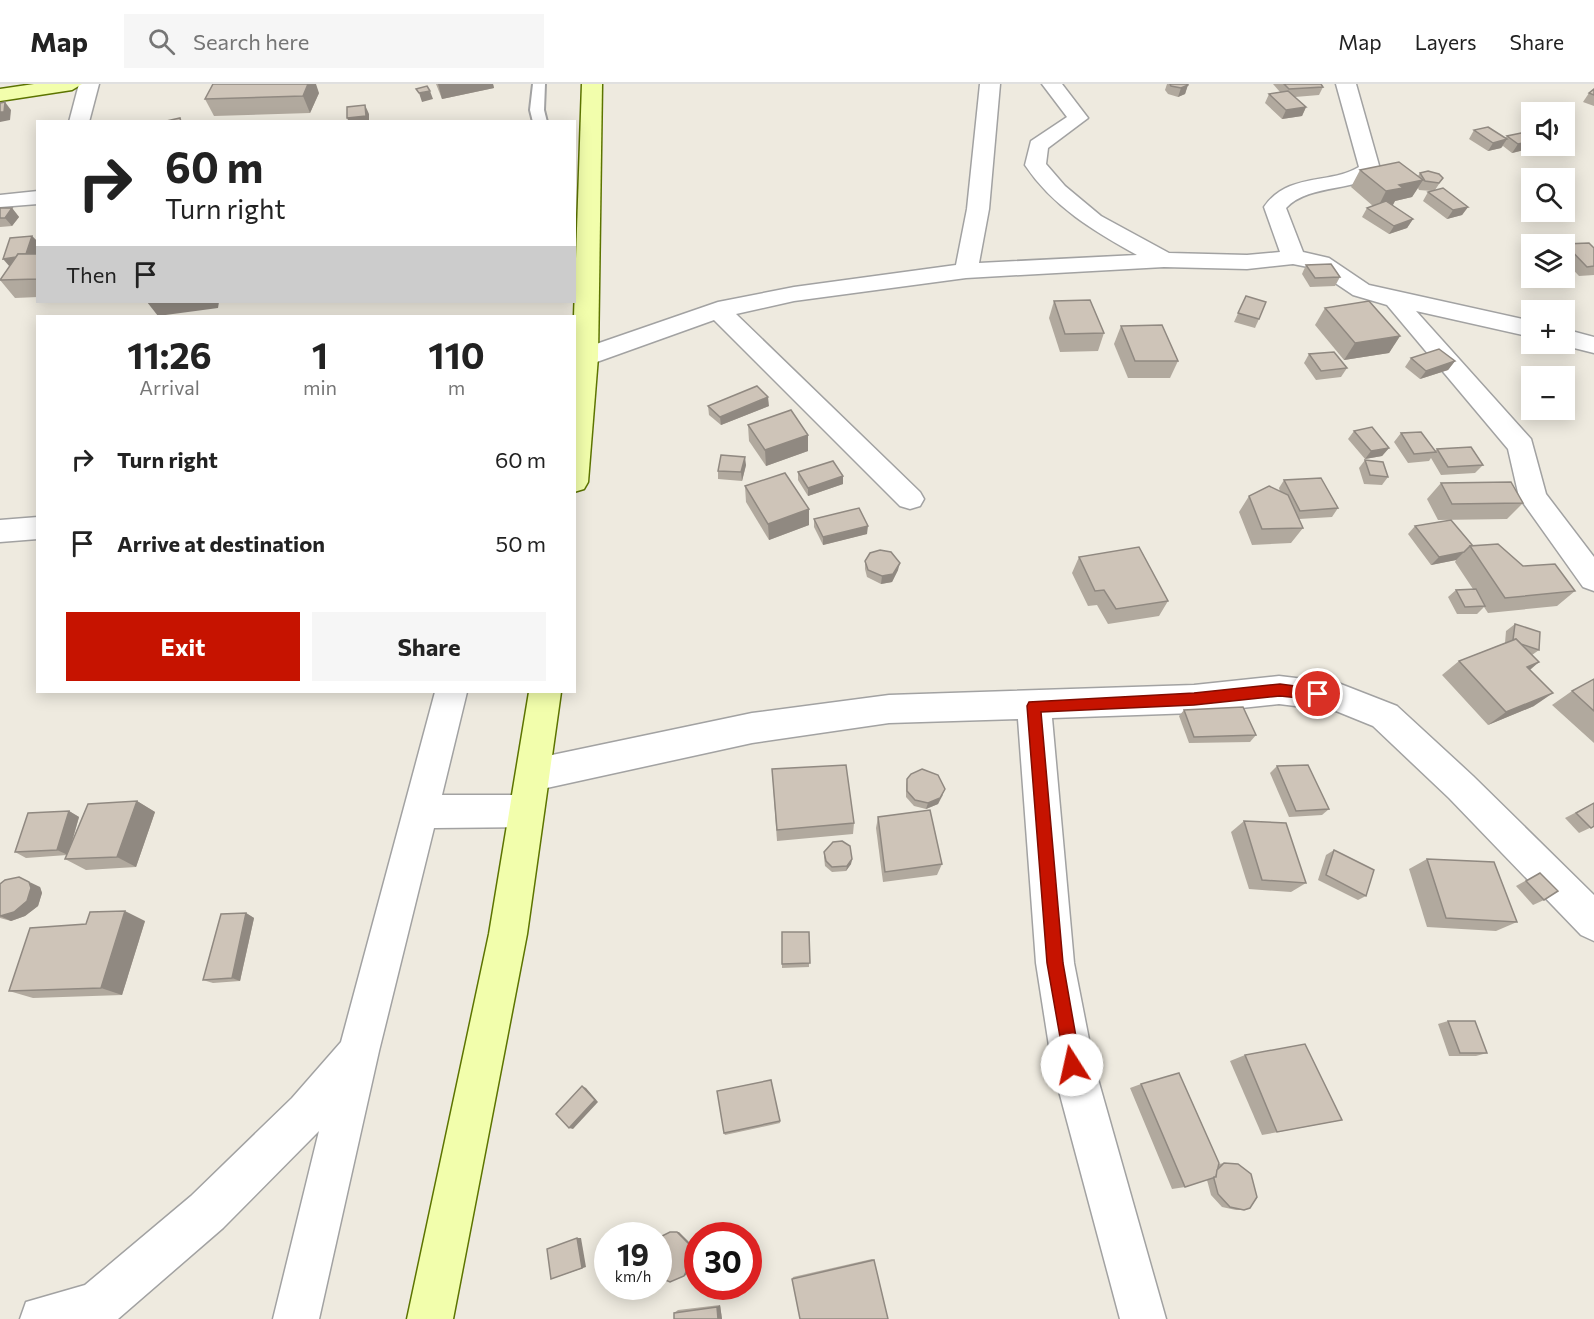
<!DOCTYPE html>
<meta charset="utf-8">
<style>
:root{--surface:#fff;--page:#f6f6f6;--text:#222;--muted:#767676;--line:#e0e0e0;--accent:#c61300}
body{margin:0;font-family:Commissioner,sans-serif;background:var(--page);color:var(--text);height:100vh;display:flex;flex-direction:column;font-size:22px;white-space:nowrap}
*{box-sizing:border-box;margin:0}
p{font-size:20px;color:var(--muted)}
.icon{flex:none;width:33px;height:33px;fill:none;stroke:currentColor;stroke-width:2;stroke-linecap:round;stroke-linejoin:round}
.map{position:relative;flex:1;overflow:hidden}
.drawer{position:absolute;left:36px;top:231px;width:540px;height:378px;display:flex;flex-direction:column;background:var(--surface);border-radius:0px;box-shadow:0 3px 15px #0003}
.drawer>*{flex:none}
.guide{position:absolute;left:36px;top:36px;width:540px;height:183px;border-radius:0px;box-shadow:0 3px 15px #0003;background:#fff;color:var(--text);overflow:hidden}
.fabs{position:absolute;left:1521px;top:18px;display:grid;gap:12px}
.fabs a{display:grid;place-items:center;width:54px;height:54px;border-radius:0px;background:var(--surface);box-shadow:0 3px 15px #0003;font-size:30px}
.speed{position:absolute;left:594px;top:1138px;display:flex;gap:12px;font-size:30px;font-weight:700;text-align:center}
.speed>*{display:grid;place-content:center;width:78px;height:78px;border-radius:50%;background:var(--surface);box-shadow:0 3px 15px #0003;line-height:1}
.speed small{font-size:15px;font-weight:400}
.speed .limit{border:9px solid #d22;background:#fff;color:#111}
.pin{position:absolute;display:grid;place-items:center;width:51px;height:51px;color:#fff;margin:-26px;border:3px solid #fff;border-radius:50%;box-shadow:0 2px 6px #0007}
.me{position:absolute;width:66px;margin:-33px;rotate:350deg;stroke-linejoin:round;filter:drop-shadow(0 0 4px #0008)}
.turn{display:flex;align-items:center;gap:21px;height:126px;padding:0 30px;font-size:27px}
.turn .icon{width:78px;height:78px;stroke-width:2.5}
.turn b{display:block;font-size:42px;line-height:51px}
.then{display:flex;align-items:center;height:57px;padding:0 30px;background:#0003;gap:12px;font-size:22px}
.eta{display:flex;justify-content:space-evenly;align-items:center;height:102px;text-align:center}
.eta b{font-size:36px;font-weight:700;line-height:42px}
.cta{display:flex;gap:12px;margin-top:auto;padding:12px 30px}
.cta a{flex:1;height:69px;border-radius:0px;background:var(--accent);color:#fff;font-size:24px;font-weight:700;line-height:69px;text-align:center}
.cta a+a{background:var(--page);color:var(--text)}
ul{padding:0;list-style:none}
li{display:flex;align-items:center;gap:18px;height:84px;padding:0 30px}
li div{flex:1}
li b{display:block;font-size:22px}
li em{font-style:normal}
header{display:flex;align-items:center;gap:36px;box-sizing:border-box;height:84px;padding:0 30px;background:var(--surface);border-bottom:2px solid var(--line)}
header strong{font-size:28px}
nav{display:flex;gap:33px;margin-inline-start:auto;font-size:21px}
.search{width:420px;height:54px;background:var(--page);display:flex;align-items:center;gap:15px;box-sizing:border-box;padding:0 21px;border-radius:0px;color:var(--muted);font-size:22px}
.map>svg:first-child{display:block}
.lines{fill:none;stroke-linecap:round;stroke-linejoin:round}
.lane-casing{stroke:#a2a2a2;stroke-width:4}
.street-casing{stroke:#a2a2a2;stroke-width:3}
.secondary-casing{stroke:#5c7400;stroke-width:3}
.lane{fill:#fff;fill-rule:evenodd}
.street{fill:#fff;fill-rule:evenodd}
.secondary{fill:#f2feac;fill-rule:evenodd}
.wall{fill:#b1a99e}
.shaded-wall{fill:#908981}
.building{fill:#cec4b8;stroke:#908981;stroke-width:1.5}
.route{fill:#c61300;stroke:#810c00;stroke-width:1.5}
</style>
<header>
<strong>Map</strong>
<div class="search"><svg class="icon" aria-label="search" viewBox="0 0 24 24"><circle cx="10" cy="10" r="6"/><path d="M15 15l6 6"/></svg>Search here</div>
<nav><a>Map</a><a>Layers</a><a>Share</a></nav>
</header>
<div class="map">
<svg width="1594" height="1235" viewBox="0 0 1594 1235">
<rect width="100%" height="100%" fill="#eeeadf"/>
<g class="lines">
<g class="lane-casing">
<path id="lane" d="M533 0H545L544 26 547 38H533L530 26Z"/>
</g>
<g class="street-casing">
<g id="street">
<path d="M79 0H99L89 38H69Z"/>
<path d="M980 0H1000L989 125 979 179 1137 171C1094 147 1053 123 1025 81L1031 57 1067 33 1042 0H1062L1088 34 1048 64 1046 80 1065 102 1101 132 1169 169 1247 171 1280 168 1264 123C1288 88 1329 101 1359 83L1336 0H1356L1380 85C1364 109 1310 98 1286 124L1303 168 1329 174 1369 201 1532 237V253L1416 227 1531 355 1546 410 1594 473V507L1583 503 1519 413 1508 365 1387 221 1353 211 1313 184 1293 180 1247 185 1164 183 966 194 794 217 736 230 920 408 924 415 920 422 910 425 900 422 714 236 594 279 585 281 576 279V267L718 218 794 203 956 181 967 125Z"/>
<path d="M38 107V120L0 123V111Z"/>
<path d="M1564 245 1594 253V269L1558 260H1564Z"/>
<path d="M38 433V455L0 458V436Z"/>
<path d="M1279 592 1338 599 1397 622 1473 692 1594 811V857L1581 851 1449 714 1373 642 1336 627 1279 620 1194 629 1052 634 1074 879 1094 981 1166 1235H1120L1052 981 1036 879 1018 635 889 639 752 659 533 707 521 702 516 691 521 680 533 675 752 629 889 611 1194 601Z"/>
<path d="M435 608H467L442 711H526L539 715 544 727 539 739 526 743 434 744 379 967 319 1235H273L319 1047 223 1144 118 1235H20L26 1218 85 1201 191 1112 292 1014 341 958Z"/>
</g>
</g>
<g class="secondary-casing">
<g id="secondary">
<path d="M34 0H82L72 6 0 17V5Z"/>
<path d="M582 0H602L598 273 588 398 584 405 574 408V232Z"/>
<path d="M529 608H561L527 850 453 1235H407L489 850Z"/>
</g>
</g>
<use href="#lane" class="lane"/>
<use href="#street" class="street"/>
<use href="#secondary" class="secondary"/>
</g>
<g class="wall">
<path d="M436 0H493L494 4 442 15Z"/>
<path d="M1167 0H1188L1185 10 1178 13 1168 10 1165 6Z"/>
<path d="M1273 0H1321L1323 3 1319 11 1295 13 1306 23 1302 32 1282 35 1265 19 1269 10 1280 8Z"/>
<path d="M1594 5V22L1583 18 1589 9Z"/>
<path d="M319 9 310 29 214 32 205 15Z"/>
<path d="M1474 46 1505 54 1507 52 1532 64 1512 69 1503 62 1501 64 1488 67 1469 55Z"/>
<path d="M1535 62H1563L1545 67Z"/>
<path d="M1360 86 1418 92 1420 89 1443 94 1435 106 1468 123 1462 131 1447 135 1423 117 1428 108 1432 107 1419 106 1418 104 1412 113 1395 117 1392 121 1413 135 1407 144 1389 150 1362 133 1367 124 1373 122 1351 103Z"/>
<path d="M0 124H12L19 133 12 142 0 143Z"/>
<path d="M32 152 38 158V165L36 170H38V213L15 214 0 196Z"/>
<path d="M1565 160 1594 164V191L1579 192 1564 176Z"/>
<path d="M1306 181 1340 193 1335 202 1310 203 1302 190Z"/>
<path d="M1246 212 1259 235 1255 244 1234 238Z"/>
<path d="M1054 217 1104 249 1098 267 1060 268 1049 234Z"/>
<path d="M1325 224 1400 252 1389 269 1344 276 1315 241Z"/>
<path d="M1121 242 1178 277 1170 294H1128L1114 260Z"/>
<path d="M1309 270 1347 284 1341 293 1316 296 1304 279Z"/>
<path d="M1411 274 1455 277 1448 286 1420 295 1405 283Z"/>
<path d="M708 322H769L721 341 709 331Z"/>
<path d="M748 341 808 351V367L766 382 749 357Z"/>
<path d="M1354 347 1389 364 1382 372 1365 375 1348 355Z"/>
<path d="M1401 349 1435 367 1437 365 1483 381 1475 389 1441 391 1431 374 1429 377 1408 379 1394 358Z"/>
<path d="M1365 376 1388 393 1382 401 1364 400 1359 384Z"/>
<path d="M746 381 742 397 718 395V387Z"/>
<path d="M798 388 843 400 808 412 798 396Z"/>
<path d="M1284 396 1338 424 1332 433 1299 435 1303 444 1291 459 1252 461 1239 428 1249 412 1280 408 1279 404Z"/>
<path d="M1441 399 1523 419 1507 435 1438 436 1427 415Z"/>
<path d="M745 402 809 425V441L769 456 746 418Z"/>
<path d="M814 435 867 450 823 461 814 443Z"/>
<path d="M1415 442 1473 462 1523 482 1575 507 1557 522 1488 529 1484 523 1477 530H1457L1448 513 1456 506 1473 505 1455 478 1456 476 1431 481 1408 450Z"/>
<path d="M1079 473 1168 517 1159 532 1108 540 1097 521 1088 522 1072 489Z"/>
<path d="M865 477 898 486 892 498 881 500 867 493 865 485Z"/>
<path d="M1515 540 1539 566 1532 571 1539 578 1530 586 1534 622 1488 641 1442 591 1459 577 1505 559 1506 547Z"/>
<path d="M1594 595V659L1552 621 1572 607Z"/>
<path d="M1184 626 1256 651 1250 658 1189 659 1179 632Z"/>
<path d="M1277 682 1329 725 1322 731 1289 733 1270 689Z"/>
<path d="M772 685 854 739 853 750 777 757Z"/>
<path d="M907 695 943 711 938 720 926 725 914 722 906 713V701Z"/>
<path d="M137 717 155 728 136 783 86 786 65 775 67 771 26 774 15 768 69 727 79 733 70 765Z"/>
<path d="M1594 719V742L1579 749 1565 734Z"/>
<path d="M878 733 942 780 937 791 883 798 876 744Z"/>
<path d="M1244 737 1306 799 1291 808 1249 805 1231 748Z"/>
<path d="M1334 766 1366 812 1358 816 1318 796 1326 771Z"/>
<path d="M824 768 852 775 851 780 846 787 832 788 825 782 824 773Z"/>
<path d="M1427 775 1517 838 1496 847 1427 843 1409 785Z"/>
<path d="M1540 789 1544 816 1533 821 1516 802Z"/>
<path d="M0 800 40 803 42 809 38 822 25 832 11 837 0 834Z"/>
<path d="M246 829 254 834 240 897 213 899 203 896Z"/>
<path d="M145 837 122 911 33 914 9 907Z"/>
<path d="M782 848H809V883L782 884Z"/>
<path d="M1448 937 1487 969 1476 972H1449L1438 940Z"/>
<path d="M1245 971 1342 1036 1262 1051 1230 977Z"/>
<path d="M771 996 780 1039 725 1051 724 1049Z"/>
<path d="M1141 1000 1219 1080 1224 1079 1244 1126H1236L1222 1123 1211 1111 1207 1096 1185 1103 1172 1105 1130 1004Z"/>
<path d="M872 1175 874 1176 792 1195 793 1193Z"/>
<path d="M720 1221 722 1235H674V1229L678 1226Z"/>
</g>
<g class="shaded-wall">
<path d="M308 0H316L319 9 310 29 303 12Z"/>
<path d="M438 0H493L494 4 442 15Z"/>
<path d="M1188 1 1185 10 1178 13 1181 4Z"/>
<path d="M430 7 433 15 422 18 419 9Z"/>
<path d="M5 18 11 26 10 36 0 38V28Z"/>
<path d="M365 21 369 30V38H349L347 34Z"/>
<path d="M1306 23 1302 32 1282 35 1286 26Z"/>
<path d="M1507 55 1501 64 1488 67 1493 59Z"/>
<path d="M1532 57V62H1534L1532 64 1512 69 1518 60Z"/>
<path d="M1549 62H1563L1545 67Z"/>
<path d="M1423 96 1412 113 1395 117 1393 121 1377 125 1386 107 1399 101Z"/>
<path d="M1468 123 1462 131 1447 135 1453 126Z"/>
<path d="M12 124 19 133 12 142 5 134Z"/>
<path d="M1413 135 1407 144 1389 150 1394 142Z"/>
<path d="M32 152 38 158V165L32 180 10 183 3 175Z"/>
<path d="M147 218H219L218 224 158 232Z"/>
<path d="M1400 252 1389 269 1344 276 1355 259Z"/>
<path d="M1455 277 1448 286 1420 295 1426 287Z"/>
<path d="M768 313 769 322 721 341 720 333Z"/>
<path d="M808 351V367L766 382 765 366Z"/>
<path d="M1389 364 1382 372 1365 375 1371 367Z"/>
<path d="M745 373 746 381 742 397 741 388Z"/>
<path d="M843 392V400L808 412V404Z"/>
<path d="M809 425V441L769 456 768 440Z"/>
<path d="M868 442 867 450 823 461V453Z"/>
<path d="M1464 468 1456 476 1431 481 1439 473Z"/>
<path d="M900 479 898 486 892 498 881 500 882 492Z"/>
<path d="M1539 578 1521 593 1527 583Z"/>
<path d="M1553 609 1534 622 1488 641 1506 628Z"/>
<path d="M945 705 938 720 926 725 928 719Z"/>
<path d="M137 717 155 728 136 783 117 773Z"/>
<path d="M69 727 79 733 68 771 57 766Z"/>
<path d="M852 775 851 780 846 787 847 782Z"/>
<path d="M19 793 40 803 42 809 38 822 25 832 11 837 0 832Z"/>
<path d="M125 827 145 837 122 911 101 904Z"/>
<path d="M246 829 254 834 240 897 232 894Z"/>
<path d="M582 1002 586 1004 598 1018 573 1045 569 1044Z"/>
<path d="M677 1148H679L693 1162V1178L686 1191 684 1192Z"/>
<path d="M577 1154H581L586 1183 551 1195Z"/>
<path d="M720 1221 722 1235H718L717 1223Z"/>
</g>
<g class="building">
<path d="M213 0H308L303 12 205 15Z"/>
<path d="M1170 0H1188V1L1181 4 1171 2Z"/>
<path d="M1284 0H1321L1323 3 1289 5Z"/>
<path d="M427 2 430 7 419 9 416 5Z"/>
<path d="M1594 5V11L1589 9Z"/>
<path d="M1288 7 1306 23 1286 26 1269 10Z"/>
<path d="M5 18 4 28H0V19Z"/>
<path d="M365 21 366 32 347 34V23Z"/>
<path d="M180 34 181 38H166V37Z"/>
<path d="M1488 43 1507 55 1493 59 1474 46Z"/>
<path d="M1526 48 1532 51V57L1518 60 1507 52Z"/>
<path d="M1399 78 1423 96 1399 101 1403 104 1386 107 1360 86Z"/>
<path d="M1428 87 1439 90 1443 94 1439 99 1425 97 1420 89Z"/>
<path d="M1443 104 1468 123 1453 126 1428 108Z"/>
<path d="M1386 117 1413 135 1394 142 1367 124Z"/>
<path d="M0 124H12L5 134H0Z"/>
<path d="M32 152 26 170H18L16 173 3 175 10 154Z"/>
<path d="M1589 159 1594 164V182L1587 183 1565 160Z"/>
<path d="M18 170H38V195L0 196Z"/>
<path d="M1331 180 1340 193 1315 194 1306 181Z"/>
<path d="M1246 212 1266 218 1259 235 1238 229Z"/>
<path d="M1090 216 1104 249 1065 250 1054 217Z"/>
<path d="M1369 217 1400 252 1355 259 1325 224Z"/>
<path d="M1162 241 1178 277H1135L1121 242Z"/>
<path d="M1439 265 1455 277 1426 287 1411 274Z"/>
<path d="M1334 268 1347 284 1321 287 1309 270Z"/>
<path d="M757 302 768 313 720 333 708 322Z"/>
<path d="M791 326 808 351 765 366 748 341Z"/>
<path d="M1372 343 1389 364 1371 367 1354 347Z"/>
<path d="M1421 348 1436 368 1414 370 1401 349Z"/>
<path d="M1471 363 1483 381 1448 383 1437 365Z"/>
<path d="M721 371 745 373 741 388 718 387Z"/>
<path d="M1365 376 1383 378 1388 393 1370 391Z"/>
<path d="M833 377 843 392 808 404 798 388Z"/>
<path d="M785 389 809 425 768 440 745 402Z"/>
<path d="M1321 394 1338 424 1300 427 1284 396Z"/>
<path d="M1511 398 1523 419 1452 420 1441 399Z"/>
<path d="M1269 402 1288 411 1303 444 1262 445 1249 412Z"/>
<path d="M859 424 868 442 823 453 814 435Z"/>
<path d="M1451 436 1473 462H1470L1464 468 1439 473 1415 442Z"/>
<path d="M1498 460 1523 482 1555 480 1575 507 1505 514 1470 462Z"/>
<path d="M1139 463 1168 517 1116 525 1104 506 1095 507 1079 473Z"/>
<path d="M880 466 891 468 900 479 893 490 882 492 868 486 865 477 870 469Z"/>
<path d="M1476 505 1485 522 1465 523 1456 506Z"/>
<path d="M1515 540 1540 548 1539 566 1521 560 1516 555 1513 556Z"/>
<path d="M1516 555 1539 578 1527 583 1553 609 1506 628 1459 577Z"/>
<path d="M1594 595V627L1572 607Z"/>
<path d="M1243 623 1256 651 1194 653 1184 626Z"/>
<path d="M846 681 854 739 777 746 772 685Z"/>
<path d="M1308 681 1329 725 1296 727 1277 682Z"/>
<path d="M922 685 938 691 945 705 940 714 928 719 915 716 907 707V695L911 690Z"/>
<path d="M137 717 117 773 65 775 88 720Z"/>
<path d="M1594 719V742L1591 744 1576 729Z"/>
<path d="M930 726 942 780 885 788 878 733Z"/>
<path d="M69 727 57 766 15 768 28 729Z"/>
<path d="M1244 737 1286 739 1306 799 1262 796Z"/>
<path d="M842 757 850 762 852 775 847 782 832 783 826 777 824 768 833 758Z"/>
<path d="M1334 766 1374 786 1366 812 1326 791Z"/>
<path d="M1427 775 1494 778 1517 838 1446 834Z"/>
<path d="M1540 789 1558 807 1544 816 1526 797Z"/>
<path d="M19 793 29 798 31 804 27 817 14 828 0 832V800L5 796Z"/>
<path d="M125 827 101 904 9 907 30 844 86 840 90 828Z"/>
<path d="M246 829 232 894 203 896 221 830Z"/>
<path d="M782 848H809L810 879 782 880Z"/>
<path d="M1448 937H1475L1487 969H1460Z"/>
<path d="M1305 960 1342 1036 1277 1048 1245 971Z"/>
<path d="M1179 989 1219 1079 1216 1093 1185 1103 1141 1000Z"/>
<path d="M771 996 780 1037 724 1049 717 1007Z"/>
<path d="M582 1002 595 1016 569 1044 556 1030Z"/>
<path d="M1224 1079 1238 1080 1251 1090 1257 1113 1250 1124 1244 1126 1230 1123 1218 1110 1214 1095V1093H1216L1217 1086Z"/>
<path d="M670 1148H677L691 1162V1178L684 1192 670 1198 658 1193V1154Z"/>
<path d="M577 1154 582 1184 551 1195 547 1165Z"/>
<path d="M874 1176 888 1235H800L792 1195Z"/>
<path d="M717 1223 718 1235H674V1229Z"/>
</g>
<path class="route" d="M1280 600 1318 605 1325 610 1318 616 1280 612 1194 621 1041 628 1063 879 1081 981 1079 987 1072 989 1066 987 1047 879 1027 622 1029 618 1194 609Z"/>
</svg>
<div class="fabs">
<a><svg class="icon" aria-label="sound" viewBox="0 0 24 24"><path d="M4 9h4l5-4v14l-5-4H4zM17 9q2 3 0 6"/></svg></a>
<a><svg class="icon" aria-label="search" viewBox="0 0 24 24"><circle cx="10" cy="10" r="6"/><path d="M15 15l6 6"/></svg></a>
<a><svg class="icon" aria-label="layers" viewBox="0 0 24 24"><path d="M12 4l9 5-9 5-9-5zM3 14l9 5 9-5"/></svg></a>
<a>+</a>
<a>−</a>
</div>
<div class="speed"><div>19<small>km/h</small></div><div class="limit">30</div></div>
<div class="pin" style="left:1318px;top:610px;background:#d93025"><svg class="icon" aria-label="arrive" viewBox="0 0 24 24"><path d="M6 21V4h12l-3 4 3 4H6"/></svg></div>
<svg class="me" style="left:1072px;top:981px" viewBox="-20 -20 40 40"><circle r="19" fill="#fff"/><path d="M0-13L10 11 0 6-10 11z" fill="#c61300"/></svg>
<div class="guide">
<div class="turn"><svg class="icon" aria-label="right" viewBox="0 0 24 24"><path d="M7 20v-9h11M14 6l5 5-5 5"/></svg><div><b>60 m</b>Turn right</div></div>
<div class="then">Then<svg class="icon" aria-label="arrive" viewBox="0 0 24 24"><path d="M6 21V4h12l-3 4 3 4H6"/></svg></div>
</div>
<section class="drawer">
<div class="eta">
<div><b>11:26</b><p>Arrival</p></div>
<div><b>1</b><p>min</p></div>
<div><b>110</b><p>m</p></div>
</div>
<ul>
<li><svg class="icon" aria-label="right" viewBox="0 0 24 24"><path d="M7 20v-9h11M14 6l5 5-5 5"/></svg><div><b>Turn right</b></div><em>60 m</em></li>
<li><svg class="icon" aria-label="arrive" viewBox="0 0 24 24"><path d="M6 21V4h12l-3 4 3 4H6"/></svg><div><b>Arrive at destination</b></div><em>50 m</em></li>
</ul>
<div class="cta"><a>Exit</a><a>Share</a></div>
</section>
</div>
